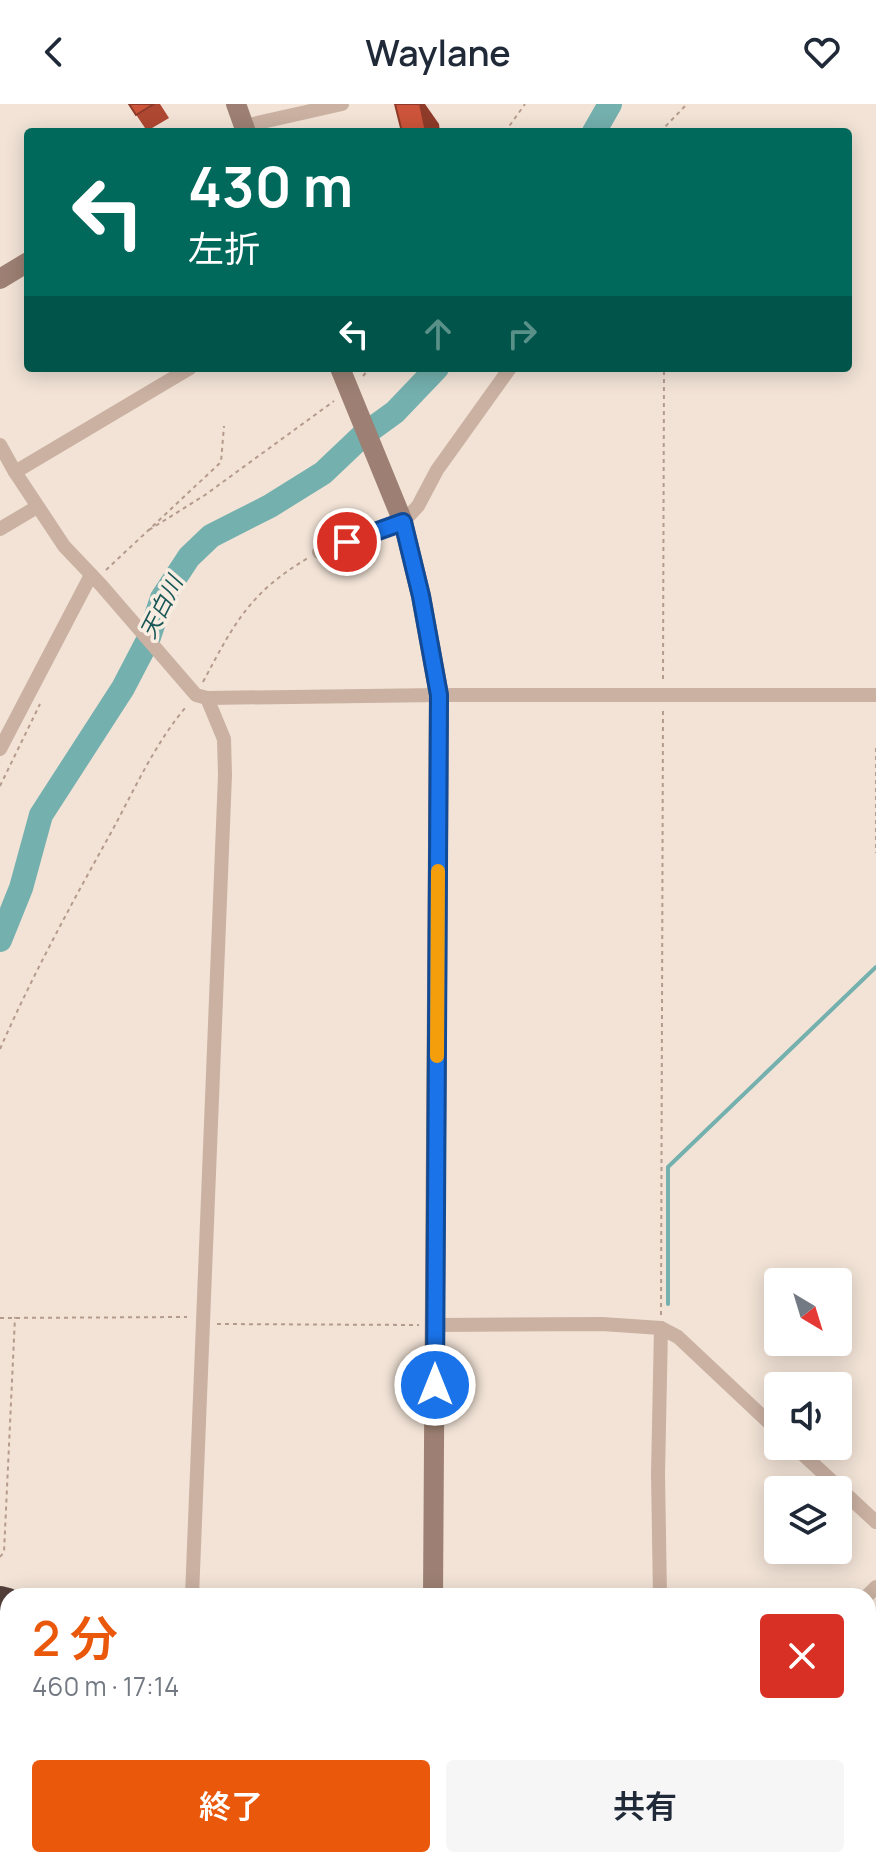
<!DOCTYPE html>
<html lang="ja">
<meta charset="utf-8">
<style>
:root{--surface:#fff;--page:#f6f6f7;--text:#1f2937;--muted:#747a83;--accent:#ea580c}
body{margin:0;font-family:Manrope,"Noto Sans JP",sans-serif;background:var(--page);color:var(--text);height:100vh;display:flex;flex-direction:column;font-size:30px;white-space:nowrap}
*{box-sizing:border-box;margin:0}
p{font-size:26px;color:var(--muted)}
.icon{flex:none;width:44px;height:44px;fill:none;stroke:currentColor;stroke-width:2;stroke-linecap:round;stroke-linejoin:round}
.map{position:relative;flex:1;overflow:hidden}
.drawer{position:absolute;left:0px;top:1484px;width:876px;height:280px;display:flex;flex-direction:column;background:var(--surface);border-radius:24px 24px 0 0;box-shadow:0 4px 20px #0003}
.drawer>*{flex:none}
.banner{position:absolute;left:24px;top:24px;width:828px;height:244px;border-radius:8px;box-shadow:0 4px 20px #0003;background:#00695c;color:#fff;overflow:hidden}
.needle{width:52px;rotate:142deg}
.fabs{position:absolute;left:764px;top:1164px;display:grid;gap:16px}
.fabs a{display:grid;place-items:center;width:88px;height:88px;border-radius:8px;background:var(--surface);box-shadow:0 4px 20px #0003;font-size:40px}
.pin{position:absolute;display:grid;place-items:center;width:68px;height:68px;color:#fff;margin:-34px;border:4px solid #fff;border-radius:50%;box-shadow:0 2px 8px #0007}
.me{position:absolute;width:88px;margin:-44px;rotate:0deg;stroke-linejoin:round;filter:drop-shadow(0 0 6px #0008)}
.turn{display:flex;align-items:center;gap:28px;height:168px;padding:0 32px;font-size:36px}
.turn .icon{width:104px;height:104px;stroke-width:2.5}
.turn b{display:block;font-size:56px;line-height:68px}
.lanes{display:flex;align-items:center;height:76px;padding:0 32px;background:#0003;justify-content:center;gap:40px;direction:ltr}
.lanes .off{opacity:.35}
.round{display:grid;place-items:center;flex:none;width:84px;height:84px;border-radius:8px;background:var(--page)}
.summary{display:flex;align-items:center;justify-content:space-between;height:136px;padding:0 32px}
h1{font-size:48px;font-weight:600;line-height:60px;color:var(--accent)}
.primary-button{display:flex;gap:16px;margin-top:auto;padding:16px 32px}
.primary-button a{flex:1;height:92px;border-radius:8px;background:var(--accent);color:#fff;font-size:32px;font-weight:600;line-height:92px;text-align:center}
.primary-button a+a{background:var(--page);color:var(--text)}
header{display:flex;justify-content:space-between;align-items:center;height:104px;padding:0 32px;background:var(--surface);font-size:36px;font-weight:600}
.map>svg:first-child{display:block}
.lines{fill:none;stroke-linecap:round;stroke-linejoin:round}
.stream{stroke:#74b0ae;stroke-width:4}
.river{stroke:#74b0ae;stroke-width:24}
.path{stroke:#b59b8c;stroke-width:2;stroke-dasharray:4 4;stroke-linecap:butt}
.street{stroke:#cab1a2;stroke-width:14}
.secondary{stroke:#9d8073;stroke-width:20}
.highway{stroke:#55413b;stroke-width:24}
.wall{fill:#af4832}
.shaded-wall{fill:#8f3b29}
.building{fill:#cc543a;stroke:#8f3b29;stroke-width:2}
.route-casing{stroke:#114b97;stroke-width:20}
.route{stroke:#1a73e8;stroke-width:14}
.slow{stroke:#f59e0b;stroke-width:14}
.labels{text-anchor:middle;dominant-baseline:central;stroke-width:7;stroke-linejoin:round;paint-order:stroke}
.water-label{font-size:22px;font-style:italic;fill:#195757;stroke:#f9ede2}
</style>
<header><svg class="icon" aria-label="back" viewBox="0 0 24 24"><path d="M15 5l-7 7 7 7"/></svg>Waylane<svg class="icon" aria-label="heart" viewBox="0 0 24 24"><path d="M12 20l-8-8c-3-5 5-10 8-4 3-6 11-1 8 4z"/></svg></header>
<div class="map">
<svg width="876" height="1764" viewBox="0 0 876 1764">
<rect width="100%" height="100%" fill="#f2e3d6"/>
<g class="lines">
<path class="stream" d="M668 1200V1063L876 863"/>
<g class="river">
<path d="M594 28 610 0"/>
<path d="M0 836 21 784 41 711 123 584 148 536 162 494 189 453 211 432 270 402 323 369 362 332 395 308 437 264"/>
</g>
<g class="path">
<path d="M505 28 525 0"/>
<path d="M660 28 687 0"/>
<path d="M363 272 370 264"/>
<path d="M149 426 205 391 334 297"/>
<path d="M106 466 221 358 224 322"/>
<path d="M663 575 664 264"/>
<path d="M203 578C234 520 249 489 308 454"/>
<path d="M876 644V749"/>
<path d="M0 682 40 600"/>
<path d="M0 945C33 870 73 797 113 725 135 684 156 638 186 603"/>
<path d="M661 1211 663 605"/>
<path d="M0 1214 187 1213"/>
<path d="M217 1220 419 1221"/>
<path d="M0 1453 4 1448 15 1213"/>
<path d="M0 1587V1591"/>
</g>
<g class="street">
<path d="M244 22 342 0"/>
<path d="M0 341 15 368 64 442 101 481 196 591 207 594 439 591H876"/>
<path d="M15 368 190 264"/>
<path d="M0 425 37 403"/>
<path d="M319 448 403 418 418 402 437 366 510 264"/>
<path d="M0 645 91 471"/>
<path d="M436 1221 602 1220 661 1224 678 1233 778 1327"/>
<path d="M794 1342 876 1418"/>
<path d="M192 1492 225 671 224 635 207 594"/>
<path d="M660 1492 658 1370 661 1224"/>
<path d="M867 1492 876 1483"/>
<path d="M868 1599 876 1601"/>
<path d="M868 1714 876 1716"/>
<path d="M750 1756 781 1764"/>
<path d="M179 1764V1756"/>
<path d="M480 1764 489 1756"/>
<path d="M604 1764 607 1756"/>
</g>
<g class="secondary">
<path d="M236 0 246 28"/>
<path d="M0 175 28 158"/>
<path d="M340 264 403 418 421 492 439 591 433 1492"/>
<path d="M431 1764V1756"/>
</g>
<g class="highway">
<path d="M0 1494 8 1496"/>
<path d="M0 1540 8 1541"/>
<path d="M868 1737 876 1740"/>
<path d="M828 1756 858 1764"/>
</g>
</g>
<g class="wall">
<path d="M129 0H160L169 14 147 27Z"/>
<path d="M868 1502 876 1511V1528L868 1535Z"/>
<path d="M868 1547 876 1550V1591L868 1590Z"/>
<path d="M868 1610 876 1612V1653L868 1650Z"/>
<path d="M487 1756H585L582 1764H493Z"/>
</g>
<g class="shaded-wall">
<path d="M420 0H425L439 20 440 28H426Z"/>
<path d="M876 1555V1589L870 1581Z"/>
<path d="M567 1756H585L582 1764H564Z"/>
</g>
<g class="building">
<path d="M129 0H154L136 11Z"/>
<path d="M395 0H420L426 28H402Z"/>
<path d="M868 1502 876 1511 868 1518Z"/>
<path d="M868 1547 876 1550 870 1581 868 1580Z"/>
<path d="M868 1610 876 1612V1644L868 1641Z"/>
<path d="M492 1756H567L564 1764H509Z"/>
</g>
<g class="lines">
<g class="route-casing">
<path id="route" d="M347 438 403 418 421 492 439 591 435 1281"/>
</g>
<use href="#route" class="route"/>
<path class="slow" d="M437 952 438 767"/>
</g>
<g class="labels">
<g class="water-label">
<text transform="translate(161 503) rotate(-63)">天白川</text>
</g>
</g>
</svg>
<div class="fabs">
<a><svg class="needle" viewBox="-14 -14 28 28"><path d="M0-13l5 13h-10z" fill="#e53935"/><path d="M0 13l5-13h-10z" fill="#747a83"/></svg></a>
<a><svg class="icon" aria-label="sound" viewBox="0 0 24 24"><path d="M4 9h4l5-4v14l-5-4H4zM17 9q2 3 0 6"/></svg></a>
<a><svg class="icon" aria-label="layers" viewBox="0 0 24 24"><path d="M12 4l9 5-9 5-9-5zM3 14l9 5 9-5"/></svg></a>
</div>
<div class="pin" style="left:347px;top:438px;background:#d93025"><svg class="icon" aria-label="arrive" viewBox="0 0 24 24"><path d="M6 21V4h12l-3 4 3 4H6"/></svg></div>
<svg class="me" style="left:435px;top:1281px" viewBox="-20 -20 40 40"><circle r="17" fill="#1a73e8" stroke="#fff" stroke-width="3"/><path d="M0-11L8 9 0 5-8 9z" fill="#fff"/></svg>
<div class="banner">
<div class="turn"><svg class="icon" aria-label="left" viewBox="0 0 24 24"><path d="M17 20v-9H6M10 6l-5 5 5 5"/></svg><div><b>430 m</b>左折</div></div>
<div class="lanes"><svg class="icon" aria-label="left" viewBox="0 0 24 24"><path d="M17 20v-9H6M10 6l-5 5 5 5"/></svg><svg class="icon off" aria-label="ahead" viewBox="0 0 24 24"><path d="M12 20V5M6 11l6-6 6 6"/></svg><svg class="icon off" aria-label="right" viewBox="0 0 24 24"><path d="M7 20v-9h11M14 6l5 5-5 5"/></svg></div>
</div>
<section class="drawer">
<div class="summary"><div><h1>2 分</h1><p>460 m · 17:14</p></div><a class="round" style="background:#d93025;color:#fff"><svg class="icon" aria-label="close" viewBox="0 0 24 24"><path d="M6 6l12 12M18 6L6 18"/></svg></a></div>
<div class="primary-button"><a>終了</a><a>共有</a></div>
</section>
</div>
